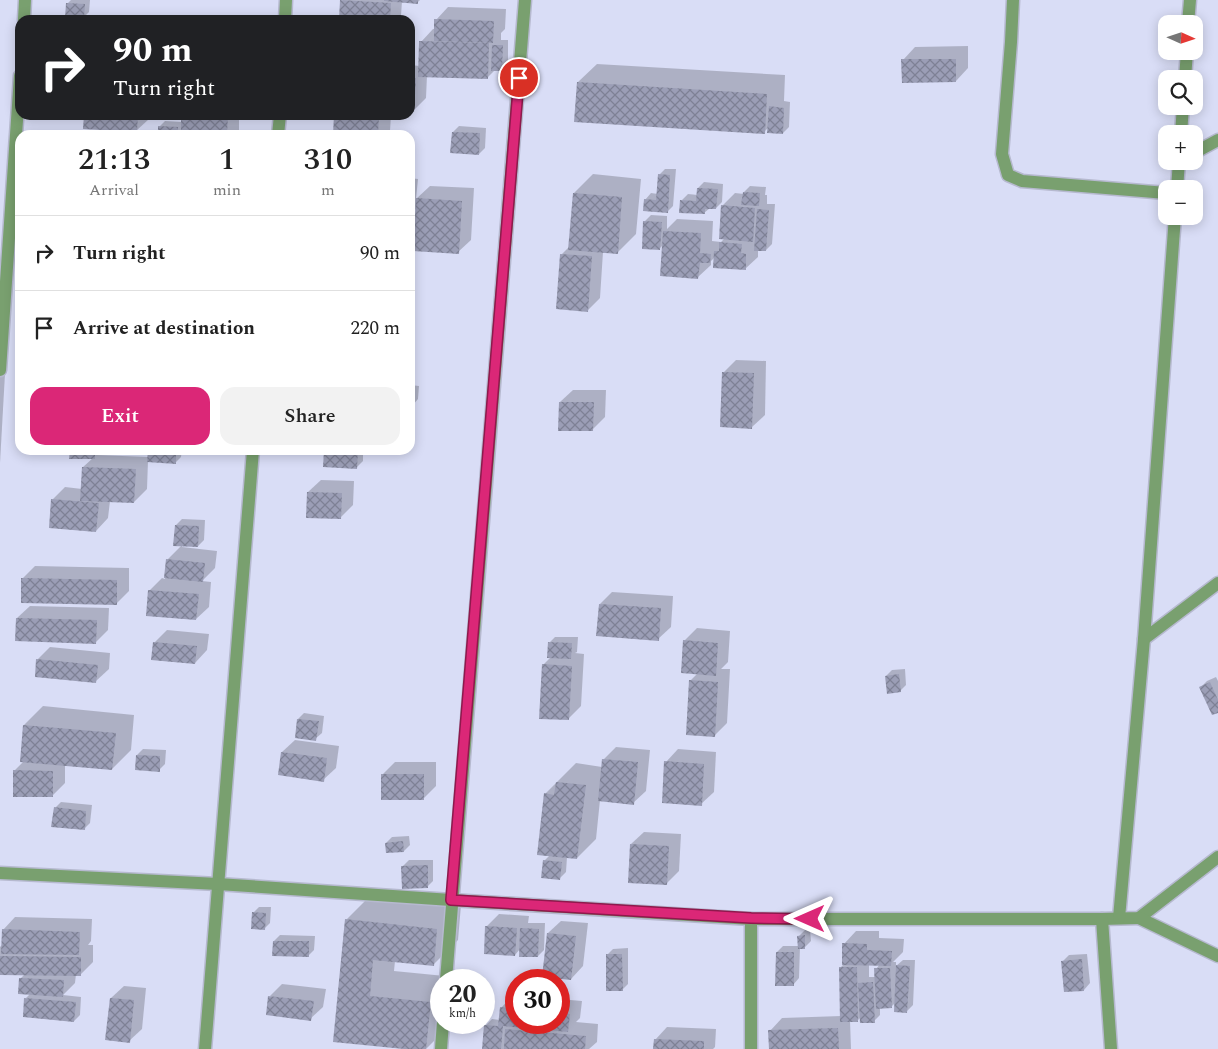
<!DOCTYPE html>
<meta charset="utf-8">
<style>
:root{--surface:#fff;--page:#f2f2f2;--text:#222;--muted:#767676;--line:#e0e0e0;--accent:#db2777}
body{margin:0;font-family:Spectral,serif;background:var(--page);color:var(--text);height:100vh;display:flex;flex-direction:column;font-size:19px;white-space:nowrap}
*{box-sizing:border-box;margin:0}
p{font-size:16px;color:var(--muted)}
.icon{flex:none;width:28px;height:28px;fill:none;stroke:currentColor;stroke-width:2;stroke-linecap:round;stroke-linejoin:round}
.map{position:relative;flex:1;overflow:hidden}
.drawer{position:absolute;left:15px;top:130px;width:400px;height:325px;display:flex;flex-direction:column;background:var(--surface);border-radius:15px;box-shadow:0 2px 12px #0003}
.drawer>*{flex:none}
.guide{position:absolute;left:15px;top:15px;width:400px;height:105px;border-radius:15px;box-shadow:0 2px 12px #0003;background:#202124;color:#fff;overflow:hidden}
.needle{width:32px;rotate:93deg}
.buttons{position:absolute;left:1158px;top:15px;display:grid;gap:10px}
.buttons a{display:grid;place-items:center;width:45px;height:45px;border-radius:10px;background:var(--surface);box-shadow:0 2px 12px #0003;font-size:25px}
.speed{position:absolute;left:430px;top:969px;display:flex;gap:10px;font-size:25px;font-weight:700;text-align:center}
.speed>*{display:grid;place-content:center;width:65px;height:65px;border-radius:50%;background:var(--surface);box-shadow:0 2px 12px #0003;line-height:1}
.speed small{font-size:12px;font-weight:400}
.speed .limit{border:8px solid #d22;background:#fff;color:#111}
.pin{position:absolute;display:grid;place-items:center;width:42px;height:42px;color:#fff;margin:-21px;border:2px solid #fff;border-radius:50%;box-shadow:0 1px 5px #0007}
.me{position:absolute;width:55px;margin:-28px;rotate:270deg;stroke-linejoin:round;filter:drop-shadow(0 0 4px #0008)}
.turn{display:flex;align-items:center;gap:18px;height:105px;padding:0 15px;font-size:22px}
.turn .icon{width:65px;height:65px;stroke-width:2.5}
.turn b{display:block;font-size:35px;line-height:42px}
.eta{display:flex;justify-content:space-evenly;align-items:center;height:85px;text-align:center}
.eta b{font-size:30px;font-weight:600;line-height:35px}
.primary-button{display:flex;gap:10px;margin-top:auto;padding:10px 15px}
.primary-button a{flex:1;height:58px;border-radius:15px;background:var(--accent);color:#fff;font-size:20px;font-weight:600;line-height:58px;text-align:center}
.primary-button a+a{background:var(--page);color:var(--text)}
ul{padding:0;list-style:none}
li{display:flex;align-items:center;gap:15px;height:75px;padding:0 15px;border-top:1px solid var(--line)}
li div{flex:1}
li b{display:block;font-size:19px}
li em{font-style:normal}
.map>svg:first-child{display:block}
.shadow{fill:#0003;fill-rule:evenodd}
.building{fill:url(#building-cross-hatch)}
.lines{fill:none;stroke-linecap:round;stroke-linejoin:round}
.service-casing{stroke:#b6b9cf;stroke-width:15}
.minor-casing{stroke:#b6b9cf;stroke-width:15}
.tertiary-casing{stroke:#b6b9cf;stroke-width:15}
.service{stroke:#79a06f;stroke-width:12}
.minor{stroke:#79a06f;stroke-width:12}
.tertiary{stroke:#79a06f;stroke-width:12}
.route-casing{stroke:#8e194d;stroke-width:12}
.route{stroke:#db2777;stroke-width:9}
</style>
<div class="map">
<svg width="1218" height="1049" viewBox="0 0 1218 1049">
<defs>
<pattern id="building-cross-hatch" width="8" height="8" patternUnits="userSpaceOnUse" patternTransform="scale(1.25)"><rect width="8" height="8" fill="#9b9eb6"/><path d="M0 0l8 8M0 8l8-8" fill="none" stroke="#7e8195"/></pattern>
</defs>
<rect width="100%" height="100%" fill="#d9ddf6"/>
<g class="shadow">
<path d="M71 0H90L89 12 83 18 67 4Z"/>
<path d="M343 0H420L418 2 402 1 401 16 397 20H341Z"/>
<path d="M448 7 506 9 505 29 501 33V40H508V64L501 70H495L487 78 427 76 426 98 413 111 410 110V65L420 66 421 42 433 29H435L436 20Z"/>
<path d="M83 19 107 20H82Z"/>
<path d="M968 46V68L956 81 903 60 915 47Z"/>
<path d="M597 64 785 75 784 101 790 102 789 127 783 133 768 128 764 132 578 82Z"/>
<path d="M85 115H149V119L136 131Z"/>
<path d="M183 115H239V131L235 135H159V127L165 121 182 122Z"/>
<path d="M335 115H391L390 131 386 135H334Z"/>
<path d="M459 126 486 128 485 148 479 154 453 132Z"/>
<path d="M665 169H676L673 206 667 212 645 200 651 193 658 194 659 175Z"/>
<path d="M593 174 641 179 636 234 617 253 603 252 600 298 587 311 561 255 569 247 574 193Z"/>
<path d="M410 178 418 179 416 199 430 186 474 188 471 240 458 252 417 208 410 215Z"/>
<path d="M704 182 723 184 722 202 716 208H710L704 213 682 200 688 194 698 195V188Z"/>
<path d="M750 186 766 187 765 195H767V204H775L772 244 766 250H758V257L745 269 715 257 711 261V265L698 277 663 245 660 248 645 221 651 215 667 216V229L677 219 713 221 712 241 721 242 724 239 722 206 735 193 744 194V192Z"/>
<path d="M0 355 6 356 0 463Z"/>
<path d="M736 360 766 361 765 415 752 427 723 373Z"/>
<path d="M410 385 419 386 418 399 412 406 410 405Z"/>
<path d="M573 390H606L605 417 593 429 560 402Z"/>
<path d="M71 450H123L120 454 101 451 97 455 148 457 149 450H182L181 457 175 463 148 461 147 489 134 502 110 501 108 518 96 531 52 500 65 487 82 489 83 467 93 458Z"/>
<path d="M325 450H363V461L357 467Z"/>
<path d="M321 480 354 481 353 505 340 518 308 492Z"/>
<path d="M182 519 205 520 204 540 198 546 182 545V547L217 551 215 568 202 581 211 582 209 607 196 619 149 591 162 578 165 579 167 560 182 545 176 525Z"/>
<path d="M35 566 129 568V591L116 604 22 579Z"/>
<path d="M612 592 673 596 671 627 658 639 600 604Z"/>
<path d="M30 606 109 608 108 630 95 643 17 618Z"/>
<path d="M697 628 730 631 728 662 721 669H730L727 723 715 735 690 681 698 673 684 641Z"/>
<path d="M167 630 209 634 207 650 195 663 154 643Z"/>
<path d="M555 637H578L577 652 575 653 584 654 581 706 568 719 543 665 551 657 549 643Z"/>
<path d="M50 647 110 653 109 669 96 681 37 660Z"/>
<path d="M905 669 906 685 900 691 886 676 892 670Z"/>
<path d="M1216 677 1218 681V711L1201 687 1207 681Z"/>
<path d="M43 706 134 715 131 750 112 769 65 765V783L52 796 14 771 24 761H21L24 725Z"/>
<path d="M304 713 324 716 322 733 315 739 298 719Z"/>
<path d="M295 740 339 746 336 768 323 780 282 752Z"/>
<path d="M616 747 650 750 646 791 633 803 600 800 596 839 577 858 567 857 566 872 560 878 544 861 550 855 545 794 576 763 602 767 603 760Z"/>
<path d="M143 749 166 750 165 764 159 770 137 755Z"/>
<path d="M678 749 716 752 714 792 701 804 666 762Z"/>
<path d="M395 762H436V786L423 799 383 774Z"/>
<path d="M61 802 92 805 90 823 84 829 55 808Z"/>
<path d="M644 832 681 834 679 871 666 884 631 844Z"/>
<path d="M409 836 410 845 404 851 386 843 392 837Z"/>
<path d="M409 860H433V881L427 887 403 866Z"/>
<path d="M371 895 461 905 458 940 433 965 395 961 394 971 455 977V980H441V1022H450V1025L426 1049H416L334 1041 346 920Z"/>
<path d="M259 907H271L270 923 264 929 253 913Z"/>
<path d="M499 914 529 916 528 923H545L544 950 538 956 520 949 515 955 486 927Z"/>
<path d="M15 917 92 919 91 941 88 945H93V962L81 974H76L75 983 63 995 81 997 80 1015 74 1021 26 998 30 994 20 979 25 974H0V947L2 945 3 930Z"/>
<path d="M561 921 588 923 583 966 571 979 543 976 548 933Z"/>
<path d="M805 930H810L811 941 805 947H800L799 978 793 985 777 952 783 946H799V936Z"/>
<path d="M856 931H879V938L904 939 903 952 893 962H896V966L903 960H915L913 1005 907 1011 895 1003 891 1007H880V1015L874 1021 861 1017 858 1020H850L851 1049H770V1031L782 1018 841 1016 840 968 843 965 844 944ZM869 964H880L876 969V977H869Z"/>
<path d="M280 935 315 936 314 950 308 956 274 941Z"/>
<path d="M628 948V984L622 990 607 955 613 949Z"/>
<path d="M1087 954 1090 983 1084 990 1063 961 1069 955Z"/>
<path d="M282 984 326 989 323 1007 310 1019 270 996Z"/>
<path d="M124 986 146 988 142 1029 129 1041 111 998Z"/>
<path d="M516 987V1022H559V999L582 1001 580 1018 576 1022 598 1024 597 1042 589 1049H484L486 1025 492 1019 500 1020 501 1008 512 996 513 991Z"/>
<path d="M667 1027 716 1029 715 1047 713 1049H655V1040Z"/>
</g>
<g class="building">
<path d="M340 0 391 3 390 20H339Z"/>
<path d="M384 0H418V4L384 1Z"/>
<path d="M66 3 85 4 84 19 65 18Z"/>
<path d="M434 19 494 21 493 43 434 41Z"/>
<path d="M419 41 489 43 488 79 418 77Z"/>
<path d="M492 45H503L502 71H491Z"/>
<path d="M901 59H956V82L902 83Z"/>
<path d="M410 78H416L414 112H410Z"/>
<path d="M577 82 767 94 765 134 574 122Z"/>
<path d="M769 106 784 108 783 134 767 133Z"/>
<path d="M84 115H138L137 132 83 129Z"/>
<path d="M181 115H228L227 135H181Z"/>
<path d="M334 115 379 116 378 135H333Z"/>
<path d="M158 126 178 127V135H158Z"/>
<path d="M452 132 480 133 479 155 450 153Z"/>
<path d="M658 174 670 175 668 213 643 211 644 199 656 200Z"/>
<path d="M697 188 718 189 716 209H705V214L679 213 680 200 696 201Z"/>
<path d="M743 192 760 193 759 206 741 205Z"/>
<path d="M573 193 622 197 618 254 568 250Z"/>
<path d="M416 198 462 201 459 254 413 251Z"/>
<path d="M721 205 755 208 753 242 719 239Z"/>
<path d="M757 209 769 210 766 251H754Z"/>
<path d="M643 221 662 222 660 250 642 249Z"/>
<path d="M663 231 701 233 700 253 711 254 710 263H700L698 279 660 276Z"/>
<path d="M719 242 742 244 741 253 746 254V270L713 268 714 251H719Z"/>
<path d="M560 254 592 256 588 312 556 309Z"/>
<path d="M722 372 754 373 752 429 720 427Z"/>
<path d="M559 402H594L593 431H558Z"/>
<path d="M70 450H95V459H69Z"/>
<path d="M98 450H121L120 455 98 452Z"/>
<path d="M148 450H176V464L147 462Z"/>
<path d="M324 450H358L357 469 323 467Z"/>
<path d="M82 467 136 469 134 503 80 501Z"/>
<path d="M307 492 342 493 341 519 306 518Z"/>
<path d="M51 499 99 503 96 532 49 528Z"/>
<path d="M175 525 199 526 198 547 173 546Z"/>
<path d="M166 559 205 563 203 582 164 578Z"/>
<path d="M21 578 117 580V605L21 603Z"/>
<path d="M148 590 199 594 196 620 146 616Z"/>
<path d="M599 604 661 608 659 641 596 636Z"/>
<path d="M16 618 97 620 96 644 15 641Z"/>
<path d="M683 640 718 643 716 676 681 673Z"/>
<path d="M153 642 197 646 195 664 151 660Z"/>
<path d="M548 642 572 643 571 659 547 658Z"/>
<path d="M36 659 98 665 96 683 35 677Z"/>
<path d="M542 664 572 666 569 720 539 719Z"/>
<path d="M899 674 901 692 887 694 885 676Z"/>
<path d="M689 680 718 682 715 737 686 735Z"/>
<path d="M1210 682 1218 700V713L1212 715 1199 687Z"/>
<path d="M297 719 319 721 316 741 295 738Z"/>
<path d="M23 725 116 733 112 770 20 762Z"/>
<path d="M281 752 327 758 324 782 278 775Z"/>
<path d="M136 755 160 756V772L135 770Z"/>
<path d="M602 759 638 762 634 805 598 801Z"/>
<path d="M664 761 704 764 702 806 662 803Z"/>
<path d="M13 770 53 771V797H13Z"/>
<rect x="381" y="774" width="43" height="26"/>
<path d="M556 782 586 785 577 859 537 855 544 793 554 795Z"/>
<path d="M54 807 86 811 85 830 51 827Z"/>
<path d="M403 841 404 852 386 853 385 843Z"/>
<path d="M630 844 669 846 667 885 628 883Z"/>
<path d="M543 860 562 862 560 880 541 878Z"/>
<path d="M428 865V888L402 889 401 866Z"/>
<path d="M252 912 266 913 265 930 251 929Z"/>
<path d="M345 919 437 929 434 966 373 960 370 996 431 1002 426 1049H404L333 1042Z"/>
<path d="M485 926 517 928 515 956 484 954Z"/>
<path d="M520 928 539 929 538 957H519Z"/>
<path d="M2 929 80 932 79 955 1 954Z"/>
<path d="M547 933 576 936 571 980 542 977Z"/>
<path d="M805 935V949H798L797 936Z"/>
<path d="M273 941H309V957L272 956Z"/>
<path d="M842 943 867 944V950L892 951 891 966 842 965Z"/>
<path d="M776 952H794V986H775Z"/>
<path d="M606 954H622L623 991H606Z"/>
<path d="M0 956 81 957V976L0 975Z"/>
<path d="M1082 959 1084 991 1064 992 1061 961Z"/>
<path d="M896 965 910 966 907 1013 894 1012Z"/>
<path d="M839 967H857L858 1022H840Z"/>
<path d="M874 968H890L892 1008 876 1009Z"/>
<path d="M19 978 64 980 63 997 18 994Z"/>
<path d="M873 982 875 1023H860L858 983Z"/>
<path d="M511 990 516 991V1006H510Z"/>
<path d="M268 996 314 1001 311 1021 266 1015Z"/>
<path d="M24 998 76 1002 74 1022 23 1017Z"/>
<path d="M110 998 134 1000 130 1043 105 1040Z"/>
<path d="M500 1007 516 1009V1022H559V1012L570 1014 568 1032 503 1026 501 1049H482L484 1025 498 1026Z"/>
<path d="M838 1028 839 1049H769L768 1030Z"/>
<path d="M505 1029 586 1036 585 1049H504Z"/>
<path d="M654 1039 704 1041V1049H653Z"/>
</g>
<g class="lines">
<g class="service-casing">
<path id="service" d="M1194 153 1218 140"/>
</g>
<g class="minor-casing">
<g id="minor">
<path d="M1013 0 1011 42 1002 154 1008 175 1022 181 1166 193"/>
<path d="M285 20 286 0"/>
<path d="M1188 24 1190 0"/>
<path d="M1185 79 1187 51"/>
<path d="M1181 134 1183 106"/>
<path d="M278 135 280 115"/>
<path d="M1177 189 1179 161"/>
<path d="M1144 639 1218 583"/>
<path d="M451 900 751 919H1102L1139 918 1218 857"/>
<path d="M1119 918 1144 639 1175 216"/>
<path d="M1139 918 1218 956"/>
<path d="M1102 919 1111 1049"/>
<path d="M446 980 525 0"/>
<path d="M205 1049 253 450"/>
<path d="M441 1049 443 1022"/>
<path d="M751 1049V919"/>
</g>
</g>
<g class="tertiary-casing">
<g id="tertiary">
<path d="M24 20 25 0"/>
<path d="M0 370 20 76"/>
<path d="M0 873 218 884 451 900"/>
</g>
</g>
<use href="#service" class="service"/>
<use href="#minor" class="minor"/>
<use href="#tertiary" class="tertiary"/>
</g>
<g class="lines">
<g class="route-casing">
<path id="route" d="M519 78 451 900 751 918 810 919"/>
</g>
<use href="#route" class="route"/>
</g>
</svg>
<div class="buttons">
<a><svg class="needle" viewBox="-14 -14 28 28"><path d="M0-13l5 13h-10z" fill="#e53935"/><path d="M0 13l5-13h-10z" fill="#767676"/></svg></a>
<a><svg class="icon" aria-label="search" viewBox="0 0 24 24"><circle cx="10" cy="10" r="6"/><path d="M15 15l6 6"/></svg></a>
<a>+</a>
<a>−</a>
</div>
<div class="speed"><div>20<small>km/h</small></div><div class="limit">30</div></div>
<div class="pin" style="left:519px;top:78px;background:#d93025"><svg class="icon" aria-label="arrive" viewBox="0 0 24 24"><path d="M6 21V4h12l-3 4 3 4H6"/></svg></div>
<svg class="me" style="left:810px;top:919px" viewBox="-20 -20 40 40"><path d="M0-17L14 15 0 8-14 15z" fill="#db2777" stroke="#fff" stroke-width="4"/></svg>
<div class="guide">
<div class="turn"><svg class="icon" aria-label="right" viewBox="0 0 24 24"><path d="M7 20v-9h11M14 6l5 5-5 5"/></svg><div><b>90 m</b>Turn right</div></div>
</div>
<section class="drawer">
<div class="eta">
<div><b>21:13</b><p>Arrival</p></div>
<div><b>1</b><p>min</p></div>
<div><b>310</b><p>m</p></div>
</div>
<ul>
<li><svg class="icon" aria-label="right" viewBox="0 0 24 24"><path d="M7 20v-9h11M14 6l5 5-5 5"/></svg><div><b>Turn right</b></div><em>90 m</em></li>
<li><svg class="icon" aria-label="arrive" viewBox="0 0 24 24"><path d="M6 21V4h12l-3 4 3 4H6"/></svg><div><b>Arrive at destination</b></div><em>220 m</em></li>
</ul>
<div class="primary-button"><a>Exit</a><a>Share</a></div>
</section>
</div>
